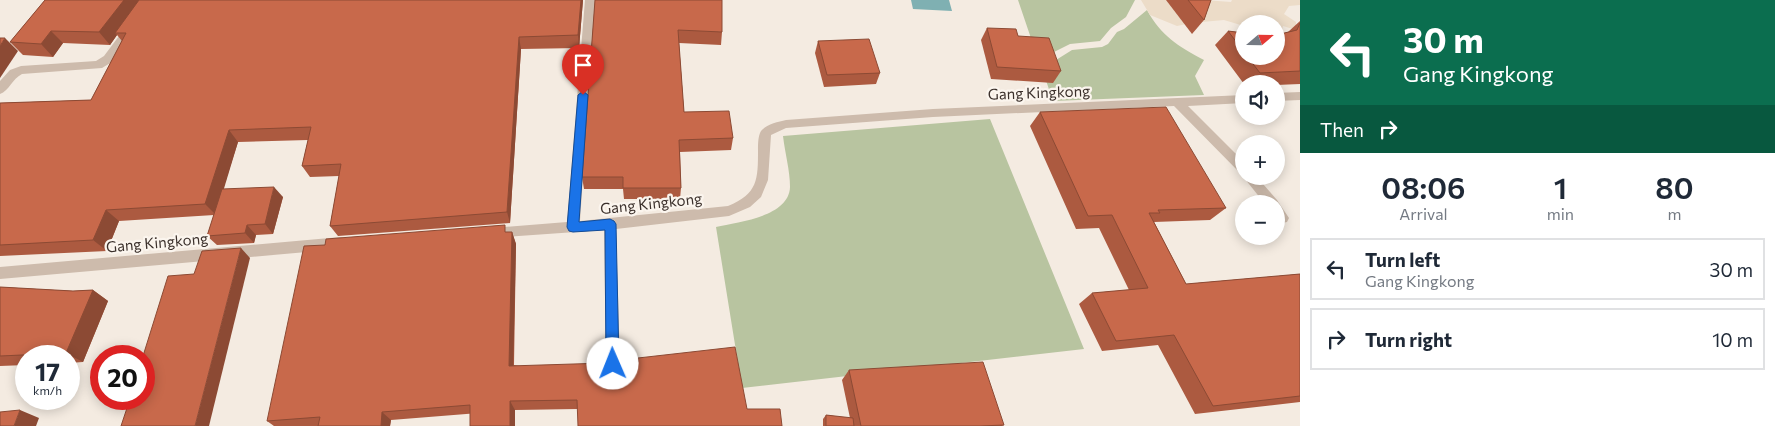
<!DOCTYPE html>
<meta charset="utf-8">
<style>
:root{--surface:#fff;--page:#f2f2f3;--text:#1f2937;--muted:#747a83;--line:#e0e1e3}
body{margin:0;font-family:Commissioner,sans-serif;background:var(--page);color:var(--text);height:100vh;display:flex;flex-direction:column;font-size:19px;white-space:nowrap}
*{box-sizing:border-box;margin:0}
p{font-size:16px;color:var(--muted)}
.icon{flex:none;width:28px;height:28px;fill:none;stroke:currentColor;stroke-width:2;stroke-linecap:round;stroke-linejoin:round}
.map{position:relative;flex:1;overflow:hidden}
.panel{display:flex;flex-direction:column;background:var(--surface);width:475px}
.panel>*{flex:none}
.banner{background:#0b6e4f;color:#fff;overflow:hidden}
.needle{width:32px;rotate:70deg}
.fabs{position:absolute;left:1235px;top:15px;display:grid;gap:10px}
.fabs a{display:grid;place-items:center;width:50px;height:50px;border-radius:50%;background:var(--surface);box-shadow:0 2px 12px #0003;font-size:25px}
.speed{position:absolute;left:15px;top:345px;display:flex;gap:10px;font-size:25px;font-weight:700;text-align:center}
.speed>*{display:grid;place-content:center;width:65px;height:65px;border-radius:50%;background:var(--surface);box-shadow:0 2px 12px #0003;line-height:1}
.speed small{font-size:12px;font-weight:400}
.speed .limit{border:8px solid #d22;background:#fff;color:#111}
.pin{position:absolute;display:grid;place-items:center;width:42px;height:42px;color:#fff;margin:-51px -21px;border-radius:50% 50% 50% 0;rotate:-45deg;box-shadow:0 0 5px #0007}
.pin .icon{rotate:45deg}
.me{position:absolute;width:55px;margin:-28px;rotate:359deg;stroke-linejoin:round;filter:drop-shadow(0 0 4px #0008)}
.turn{display:flex;align-items:center;gap:18px;height:105px;padding:0 20px;font-size:22px}
.turn .icon{width:65px;height:65px;stroke-width:2.5}
.turn b{display:block;font-size:35px;line-height:42px}
.then{display:flex;align-items:center;height:48px;padding:0 20px;background:#0003;gap:10px;font-size:19px}
.eta{display:flex;justify-content:space-evenly;align-items:center;height:85px;text-align:center}
.eta b{font-size:30px;font-weight:600;line-height:35px}
ul{padding:0;list-style:none}
li{display:flex;align-items:center;gap:15px;height:62px;margin:0 10px 8px;padding:0 10px;border:2px solid var(--line);border-radius:0px}
li div{flex:1}
li b{display:block;font-size:19px}
li em{font-style:normal}
main{display:flex;flex:1;min-height:0}
.map>svg:first-child{display:block}
.green{fill:#b8c4a0}
.plaza{fill:#ecdcc8}
.water{fill:#7fb0b2}
.lines{fill:none;stroke-linecap:round;stroke-linejoin:round}
.minor{fill:#cdbbac;fill-rule:evenodd}
.wall{fill:#ac5a40}
.shaded-wall{fill:#8c4a34}
.building{fill:#c8694b;stroke:#8c4a34}
.route{fill:#1a73e8;stroke:#114b97}
.labels{text-anchor:middle;dominant-baseline:central;stroke-width:4.5;stroke-linejoin:round;paint-order:stroke}
.street-label{font-size:15px;fill:#3b302b;stroke:#fbf5ee}
</style>
<main>
<div class="map">
<svg width="1300" height="426" viewBox="0 0 1300 426">
<rect width="100%" height="100%" fill="#f4ebe1"/>
<g class="green">
<path d="M1018 0H1135L1126 17 1111 28 1100 41 1070 44 1052 53H1036Z"/>
<path d="M1147 10C1161 36 1178 46 1204 60L1195 76 1204 95 1053 101 1039 60H1056L1072 50 1102 47 1108 44 1117 32 1124 29Z"/>
<path d="M990 119 1084 349 742 388 716 227C738 222 789 217 790 187 790 171 785 153 783 136Z"/>
</g>
<path class="plaza" d="M1141 0H1204L1231 2 1232 0H1300V5L1289 6 1284 14 1296 22V30L1283 26 1280 37 1276 36V24H1244V26L1224 20 1191 23 1177 26 1150 15Z"/>
<path class="water" d="M911 0H949L952 11 913 9Z"/>
<g class="lines">
<g class="minor">
<path d="M146 0H156L112 62 102 68 22 74C12 79 9 91 0 94V81L10 70 21 66 96 61 104 56Z"/>
<path d="M585 0H595L580 221 728 206C758 194 758 179 758 150 758 144 758 136 761 131 767 124 778 122 786 120L933 109 1244 95V103L1188 106 1244 162V176H1256L1277 200 1289 218 1287 222C1274 226 1276 213 1276 204H1265L1245 179 1243 176 1244 175 1240 173 1174 106 933 117 786 128 771 135 768 180 761 197 750 207 729 216 616 229 620 363 618 368 613 370 608 368 606 363 604 230 491 238 486 237 485 233 486 229 491 228 567 222Z"/>
<path d="M1300 92V100L1276 101V93Z"/>
<path d="M341 237 346 239 347 243 346 247 341 249 0 279V267Z"/>
</g>
</g>
<g class="wall">
<path d="M45 0H583L579 48 521 49 510 223 338 236 330 226 339 176 310 177 302 166 308 140 238 142 223 189 283 197 273 234 256 235 254 243 217 245 207 236 214 215 119 221 107 251 0 256V103L91 100 122 41 117 35 110 45 63 43 53 57 23 55 10 42Z"/>
<path d="M595 0 722 32 721 45 679 43 684 112 733 138 731 150 680 152 681 188 680 199H624L623 189H584L582 177Z"/>
<path d="M1166 0H1211L1204 20 1192 34Z"/>
<path d="M1300 21V84L1276 85V84H1244L1215 45 1228 31 1244 33V56H1276L1279 35 1288 32Z"/>
<path d="M987 28 1018 36 1061 71 1053 83 991 79 981 40Z"/>
<path d="M818 41 880 73 876 84 824 87 815 53Z"/>
<path d="M1040 112 1226 208 1210 220 1154 222 1186 284 1300 274V402L1195 414 1158 345 1102 351 1079 304 1092 293 1129 290 1099 228 1076 229 1030 126Z"/>
<path d="M508 232H512L516 244 514 365 747 409 782 426 577 409 515 410 391 420 390 426H274L267 421Z"/>
<path d="M0 287 73 291 93 290 108 301 83 362 69 363V356H26V365L0 366Z"/>
<path d="M849 370 1004 425 1002 426H823V419L826 415 850 418 842 380Z"/>
</g>
<g class="shaded-wall">
<path d="M124 0H144L115 33 117 35 110 45 99 32Z"/>
<path d="M581 0H583L579 48 578 35Z"/>
<path d="M51 31 63 43 53 57 41 44Z"/>
<path d="M519 37 521 49 510 223 507 212Z"/>
<path d="M5 38 18 51 0 78V46Z"/>
<path d="M229 130 238 142 216 215 205 204Z"/>
<path d="M274 187 283 197 273 234 265 224Z"/>
<path d="M106 210 119 221 107 251 93 240Z"/>
<path d="M247 225 256 235 254 243 245 233Z"/>
<path d="M512 232 516 244 513 375 509 366Z"/>
<path d="M241 248 250 258 209 426H195Z"/>
<path d="M93 290 108 301 83 362 66 353Z"/>
<path d="M510 401 515 410V426H510Z"/>
<path d="M20 410 39 418 36 426H14Z"/>
<path d="M382 412 391 420 390 426H381Z"/>
</g>
<g class="building">
<path d="M45 0H124L99 32 51 31 41 44 10 42Z"/>
<path d="M139 0H581L578 35 519 37 507 212 330 226 341 164 302 166 311 127 229 130 205 204 106 210 93 240 0 245V103L91 100 126 33H115Z"/>
<path d="M595 0H722V32L678 30 684 112 729 111 733 138 679 140 681 188H623V177H582Z"/>
<path d="M1188 0H1211L1204 20Z"/>
<path d="M1300 23V71L1260 73 1247 56H1276V35L1297 30Z"/>
<path d="M987 28 1016 29 1018 36 1049 38 1061 71 997 67Z"/>
<path d="M1228 31 1244 33V52Z"/>
<path d="M0 38H5L0 46Z"/>
<path d="M869 39 880 73 827 75 818 41Z"/>
<path d="M1166 107 1226 208 1158 210 1160 213H1149L1186 284 1300 274V396L1213 406 1174 335 1116 341 1092 293 1148 288 1112 215 1088 216 1040 112Z"/>
<path d="M274 187 265 224 247 225 245 233 207 236 222 189Z"/>
<path d="M505 225V232H512L509 366 638 362V358L735 347 747 409H780L782 426H578L577 400 510 401V426H470V405L382 412 381 426H318L320 417 267 421 304 246 325 245 326 239Z"/>
<path d="M241 248 195 426H121L130 399H144L143 356 168 276 194 274 202 251Z"/>
<path d="M0 287 73 291 93 290 66 353 0 356Z"/>
<path d="M983 362 1004 425 980 426H861L849 370Z"/>
<path d="M20 410 14 426H0V412Z"/>
<path d="M826 415 853 418 854 426H826Z"/>
</g>
<path class="route" d="M583 91 588 95 579 222 610 219 614 221 616 224 619 364 617 368 613 370 608 368 606 364 605 230 573 232 569 231 567 227 578 95Z"/>
<g class="labels">
<g class="street-label">
<text transform="translate(1039 92) rotate(-2)">Gang Kingkong</text>
<text transform="translate(651 203) rotate(-6)">Gang Kingkong</text>
<text transform="translate(157 242) rotate(-5)">Gang Kingkong</text>
</g>
</g>
</svg>
<div class="fabs">
<a><svg class="needle" viewBox="-14 -14 28 28"><path d="M0-13l5 13h-10z" fill="#e53935"/><path d="M0 13l5-13h-10z" fill="#747a83"/></svg></a>
<a><svg class="icon" aria-label="sound" viewBox="0 0 24 24"><path d="M4 9h4l5-4v14l-5-4H4zM17 9q2 3 0 6"/></svg></a>
<a>+</a>
<a>−</a>
</div>
<div class="speed"><div>17<small>km/h</small></div><div class="limit">20</div></div>
<div class="pin" style="left:583px;top:95px;background:#d93025"><svg class="icon" aria-label="arrive" viewBox="0 0 24 24"><path d="M6 21V4h12l-3 4 3 4H6"/></svg></div>
<svg class="me" style="left:613px;top:364px" viewBox="-20 -20 40 40"><circle r="19" fill="#fff"/><path d="M0-13L10 11 0 6-10 11z" fill="#1a73e8"/></svg>
</div>
<section class="panel">
<div class="banner">
<div class="turn"><svg class="icon" aria-label="left" viewBox="0 0 24 24"><path d="M17 20v-9H6M10 6l-5 5 5 5"/></svg><div><b>30 m</b>Gang Kingkong</div></div>
<div class="then">Then<svg class="icon" aria-label="right" viewBox="0 0 24 24"><path d="M7 20v-9h11M14 6l5 5-5 5"/></svg></div>
</div>
<div class="eta">
<div><b>08:06</b><p>Arrival</p></div>
<div><b>1</b><p>min</p></div>
<div><b>80</b><p>m</p></div>
</div>
<ul>
<li><svg class="icon" aria-label="left" viewBox="0 0 24 24"><path d="M17 20v-9H6M10 6l-5 5 5 5"/></svg><div><b>Turn left</b><p>Gang Kingkong</p></div><em>30 m</em></li>
<li><svg class="icon" aria-label="right" viewBox="0 0 24 24"><path d="M7 20v-9h11M14 6l5 5-5 5"/></svg><div><b>Turn right</b></div><em>10 m</em></li>
</ul>
</section>
</main>
